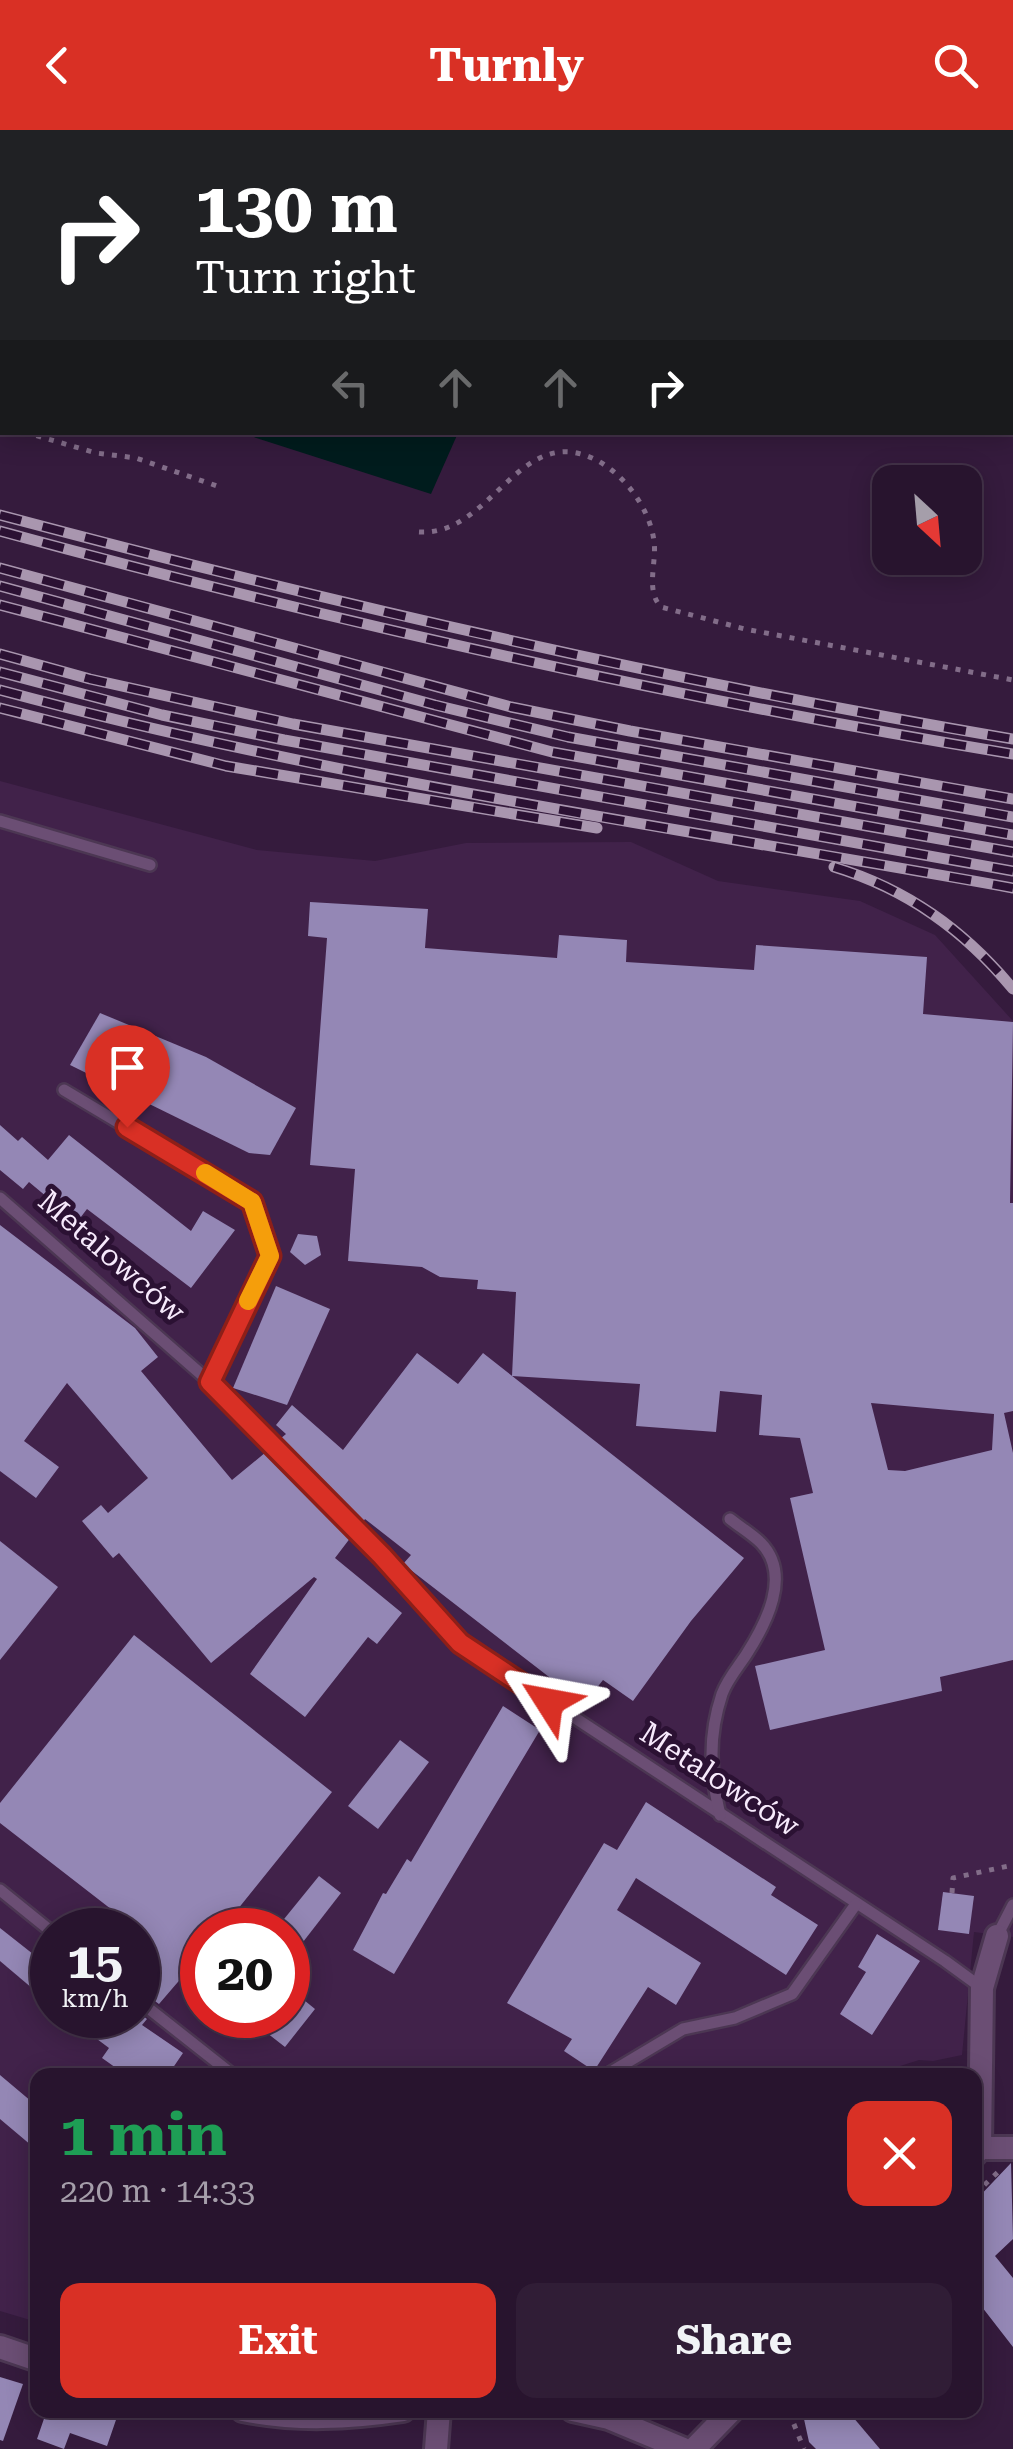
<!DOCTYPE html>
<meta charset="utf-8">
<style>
:root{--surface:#28142e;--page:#301d36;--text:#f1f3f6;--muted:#a59eaa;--line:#44334a;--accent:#d93025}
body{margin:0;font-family:"Roboto Serif",serif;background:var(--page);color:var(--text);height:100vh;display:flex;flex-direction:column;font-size:38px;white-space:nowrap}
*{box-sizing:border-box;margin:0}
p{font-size:32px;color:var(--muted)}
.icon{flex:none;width:55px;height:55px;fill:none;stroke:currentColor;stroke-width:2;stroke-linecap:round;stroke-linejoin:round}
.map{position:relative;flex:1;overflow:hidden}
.sheet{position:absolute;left:30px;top:1938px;width:952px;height:350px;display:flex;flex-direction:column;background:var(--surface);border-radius:20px;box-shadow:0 5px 25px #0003,0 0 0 2px var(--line)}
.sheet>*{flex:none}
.hud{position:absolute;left:0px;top:0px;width:1015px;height:305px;box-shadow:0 5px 25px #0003,0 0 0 2px var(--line);background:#202124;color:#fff;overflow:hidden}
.needle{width:65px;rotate:154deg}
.buttons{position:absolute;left:872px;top:335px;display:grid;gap:20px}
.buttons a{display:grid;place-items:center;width:110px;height:110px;border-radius:20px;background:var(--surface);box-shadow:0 5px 25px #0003,0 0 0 2px var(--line);font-size:50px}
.speed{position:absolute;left:30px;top:1778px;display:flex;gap:20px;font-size:50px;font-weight:700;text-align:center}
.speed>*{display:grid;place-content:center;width:130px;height:130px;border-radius:50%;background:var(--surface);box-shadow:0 5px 25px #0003,0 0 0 2px var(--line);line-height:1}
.speed small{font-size:25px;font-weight:400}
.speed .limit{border:15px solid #d22;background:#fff;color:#111}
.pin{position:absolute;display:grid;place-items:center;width:85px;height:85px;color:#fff;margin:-102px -42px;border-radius:50% 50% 50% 0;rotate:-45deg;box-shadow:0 0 10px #0007}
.pin .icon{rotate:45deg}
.me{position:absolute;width:110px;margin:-55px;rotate:304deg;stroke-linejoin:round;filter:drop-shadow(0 0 8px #0008)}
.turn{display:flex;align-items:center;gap:35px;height:210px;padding:0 30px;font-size:45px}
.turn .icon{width:130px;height:130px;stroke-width:2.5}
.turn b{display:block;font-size:70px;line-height:85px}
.lanes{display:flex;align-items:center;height:95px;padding:0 30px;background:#0003;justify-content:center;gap:50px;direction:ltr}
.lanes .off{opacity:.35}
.round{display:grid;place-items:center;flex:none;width:105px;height:105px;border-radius:20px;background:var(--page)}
.head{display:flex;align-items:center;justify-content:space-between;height:170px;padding:0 30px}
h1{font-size:60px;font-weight:700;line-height:75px;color:#1e9e55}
.button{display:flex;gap:20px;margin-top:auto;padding:20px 30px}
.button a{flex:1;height:115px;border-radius:20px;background:var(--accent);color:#fff;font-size:40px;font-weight:700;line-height:115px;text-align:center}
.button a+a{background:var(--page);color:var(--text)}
header{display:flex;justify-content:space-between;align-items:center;height:130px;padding:0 30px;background:var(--accent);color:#fff;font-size:45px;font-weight:700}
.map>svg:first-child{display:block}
.built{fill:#41224a;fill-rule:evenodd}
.water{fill:#001c1d}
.building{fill:#9487b5;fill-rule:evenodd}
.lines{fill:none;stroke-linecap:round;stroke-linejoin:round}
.service-casing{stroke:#4c3753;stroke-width:16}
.minor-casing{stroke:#4c3753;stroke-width:28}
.path{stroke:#826d89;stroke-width:5;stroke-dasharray:5 8;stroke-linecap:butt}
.service{stroke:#6b4e74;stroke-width:11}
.minor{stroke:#6b4e74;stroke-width:22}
.rail-casing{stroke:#a996af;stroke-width:11}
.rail{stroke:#2b1133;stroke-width:8;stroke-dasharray:22;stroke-linecap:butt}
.route-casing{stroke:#8d1f18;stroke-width:25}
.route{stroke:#d93025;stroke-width:18}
.slow{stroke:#f59e0b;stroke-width:18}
.labels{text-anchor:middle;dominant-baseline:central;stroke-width:10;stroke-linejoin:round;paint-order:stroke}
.street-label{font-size:30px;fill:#f7eafc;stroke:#2b1133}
</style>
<header><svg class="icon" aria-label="back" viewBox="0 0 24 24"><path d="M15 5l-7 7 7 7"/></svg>Turnly<svg class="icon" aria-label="search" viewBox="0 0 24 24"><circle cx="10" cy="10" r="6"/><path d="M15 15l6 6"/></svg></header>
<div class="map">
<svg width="1013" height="2319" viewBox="0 0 1013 2319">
<rect width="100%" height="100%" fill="#351b3d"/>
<path class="built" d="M0 651 257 720 375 731 466 713 631 712 718 751 860 771 935 805 1013 891V1807L974 1802 962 1925 933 1931 919 1930 872 1945H38L37 2192 0 2181ZM52 1800H138V1885H52ZM202 1800H288V1885H202Z"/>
<g class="water">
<path d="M0 0H724L734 2H2L0 152Z"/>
<path d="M238 302H458V303L431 364Z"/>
</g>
<g class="building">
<path d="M310 772 428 779 425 818 557 828 559 805 627 810 626 832 754 840 756 815 927 827 923 884 1013 892 1010 1073H1013V1281L1004 1283 1013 1323V1530L940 1547 942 1561 770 1600 755 1536 825 1520 790 1368 813 1363 800 1308 759 1305 762 1265 720 1261 716 1302 636 1296 640 1254 512 1246 516 1162 477 1159 478 1150 440 1147 422 1137 348 1131 355 1039 310 1035 327 808 308 806ZM871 1273 994 1284 992 1320 905 1341 888 1340Z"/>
<path d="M100 883 206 927 296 978 270 1025 249 1023 70 935Z"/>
<path d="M0 995 18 1011 22 1007 48 1030 69 1005 191 1101 203 1081 235 1100 191 1158 87 1079 77 1092 29 1052 23 1059 0 1040Z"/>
<path d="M0 1095 135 1198 158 1227 141 1241 232 1350 266 1322 351 1407 335 1428 402 1483 377 1514 368 1507 305 1587 250 1544 317 1449 314 1447 211 1533 119 1423 113 1428 82 1391 101 1375 108 1383 148 1348 67 1253 24 1311 59 1337 36 1368 0 1341Z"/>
<path d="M298 1104 317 1106 321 1125 305 1135 290 1122Z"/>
<path d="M276 1156 330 1179 287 1275 233 1258Z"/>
<path d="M417 1223 458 1254 483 1223 744 1428 691 1491 633 1571 603 1550 584 1574 403 1434 411 1425 365 1389 363 1392 280 1309 286 1304 276 1295 292 1275 343 1320Z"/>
<path d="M0 1411 58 1457 0 1530Z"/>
<path d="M134 1505 332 1662 221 1800H202V1824L159 1874 145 1864 149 1858 138 1849V1800L0 1693V1673Z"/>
<path d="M503 1576 540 1600 394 1844 353 1820 383 1763 386 1764 407 1729 411 1732Z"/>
<path d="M400 1610 429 1632 378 1699 348 1676Z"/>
<path d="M646 1672 776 1757 771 1765 818 1795 786 1845 636 1748 617 1780 701 1833 676 1875 648 1857 594 1941 564 1921 572 1909 507 1873 604 1713 617 1720Z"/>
<path d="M319 1746 341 1763 303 1812 280 1794Z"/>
<path d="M943 1762 974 1766 969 1804 938 1800Z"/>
<path d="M0 1798 52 1839V1875L0 1831Z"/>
<path d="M877 1804 920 1831 872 1905 840 1884 866 1842 858 1837Z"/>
<path d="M288 1857 315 1879 285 1917 244 1885H288Z"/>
<path d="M138 1882 147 1889 142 1895 183 1923 168 1945H126L102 1928 109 1918 65 1885H112L126 1895Z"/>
<path d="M0 1945 38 1977V2021L0 1989Z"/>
<path d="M1011 2033 1013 2109 995 2126 1013 2148V2217L975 2168V2071Z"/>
<path d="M0 2247 23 2254 3 2311 0 2310Z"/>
<path d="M47 2280H96L117 2287 107 2316 70 2303 64 2319 37 2309Z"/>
<path d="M802 2280H847L880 2319H816L809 2312Z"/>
</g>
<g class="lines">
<g class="service-casing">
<g id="service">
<path d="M0 691 150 735"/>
<path d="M64 960 252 1072 270 1126 210 1252"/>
<path d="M0 1068 210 1252 382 1425 461 1513 945 1831 982 1858"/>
<path d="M720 1685C710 1642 708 1606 722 1564 727 1550 738 1537 746 1525 766 1494 792 1445 761 1413 752 1404 740 1397 730 1389"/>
<path d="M0 1760 52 1802"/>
<path d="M997 1806 1013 1775"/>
<path d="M138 1870 233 1945"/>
<path d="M606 1945 683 1899 735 1888 792 1864 856 1774"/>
</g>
</g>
<g class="minor-casing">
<g id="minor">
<path d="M980 2018H1013"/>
<path d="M975 2024 980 2018 982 1858 997 1806"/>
<path d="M0 2217 38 2230"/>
<path d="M243 2280C296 2291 349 2288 403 2280"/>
<path d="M573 2280 609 2288 683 2319"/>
<path d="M436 2319 439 2280"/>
<path d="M694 2319 732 2280"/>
</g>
</g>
<g class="path">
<path d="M891 0 904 2"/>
<path d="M1012 27H1013"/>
<path d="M0 296H2"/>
<path d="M24 302 96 323 136 328 220 357"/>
<path d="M419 402C486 406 514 310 577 323 615 331 649 373 654 411 657 433 645 460 661 477L745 499 1013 550"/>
<path d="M952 1763 953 1748 1013 1735"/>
<path d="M975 2064 998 2042"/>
<path d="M774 2280 791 2287 804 2319"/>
</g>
<use href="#service" class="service"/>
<use href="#minor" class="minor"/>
<g class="rail-casing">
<g id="rail">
<path d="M0 385C334 474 672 552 1013 609"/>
<path d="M0 401C333 492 672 568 1013 624"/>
<path d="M0 438 511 577 630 601 1013 669"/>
<path d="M0 456 435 575 568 607 1013 687"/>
<path d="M0 475 552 622 1013 705"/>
<path d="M0 524 90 549 293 594 1013 722"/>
<path d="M0 542 162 585 284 610 1013 741"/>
<path d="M0 560C332 650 675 697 1013 758"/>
<path d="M0 578 226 636 597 698"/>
<path d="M834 737C907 759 964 800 1013 859"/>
</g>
</g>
<use href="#rail" class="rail"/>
</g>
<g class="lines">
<g class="route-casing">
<path id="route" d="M127 997 252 1072 270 1126 210 1252 382 1426 460 1513 549 1572"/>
</g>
<use href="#route" class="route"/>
<path class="slow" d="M205 1043 252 1072 270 1126 248 1171"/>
</g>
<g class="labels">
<g class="street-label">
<text transform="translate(112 1126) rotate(41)">Metalowców</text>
<text transform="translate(720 1649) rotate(33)">Metalowców</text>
</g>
</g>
</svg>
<div class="buttons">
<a><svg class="needle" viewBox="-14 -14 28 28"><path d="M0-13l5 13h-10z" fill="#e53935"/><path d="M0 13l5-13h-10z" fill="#a59eaa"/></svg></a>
</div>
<div class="speed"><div>15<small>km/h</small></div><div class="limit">20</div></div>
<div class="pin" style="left:127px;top:997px;background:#d93025"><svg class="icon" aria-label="arrive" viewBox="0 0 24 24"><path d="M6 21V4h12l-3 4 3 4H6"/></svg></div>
<svg class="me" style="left:549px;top:1572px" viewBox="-20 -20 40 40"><path d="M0-17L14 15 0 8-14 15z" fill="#d93025" stroke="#fff" stroke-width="4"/></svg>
<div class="hud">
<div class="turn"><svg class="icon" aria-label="right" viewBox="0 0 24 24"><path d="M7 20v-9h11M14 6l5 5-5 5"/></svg><div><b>130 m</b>Turn right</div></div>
<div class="lanes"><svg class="icon off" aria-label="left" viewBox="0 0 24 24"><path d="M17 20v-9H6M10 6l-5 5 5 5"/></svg><svg class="icon off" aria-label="ahead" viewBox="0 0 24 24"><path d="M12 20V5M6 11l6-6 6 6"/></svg><svg class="icon off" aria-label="ahead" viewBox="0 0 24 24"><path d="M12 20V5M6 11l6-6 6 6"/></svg><svg class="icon" aria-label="right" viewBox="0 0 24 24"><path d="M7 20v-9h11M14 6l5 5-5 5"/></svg></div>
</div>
<section class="sheet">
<div class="head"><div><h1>1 min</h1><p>220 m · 14:33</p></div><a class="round" style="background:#d93025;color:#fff"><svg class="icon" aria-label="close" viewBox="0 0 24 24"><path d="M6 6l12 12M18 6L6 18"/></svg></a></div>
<div class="button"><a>Exit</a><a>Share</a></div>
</section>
</div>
